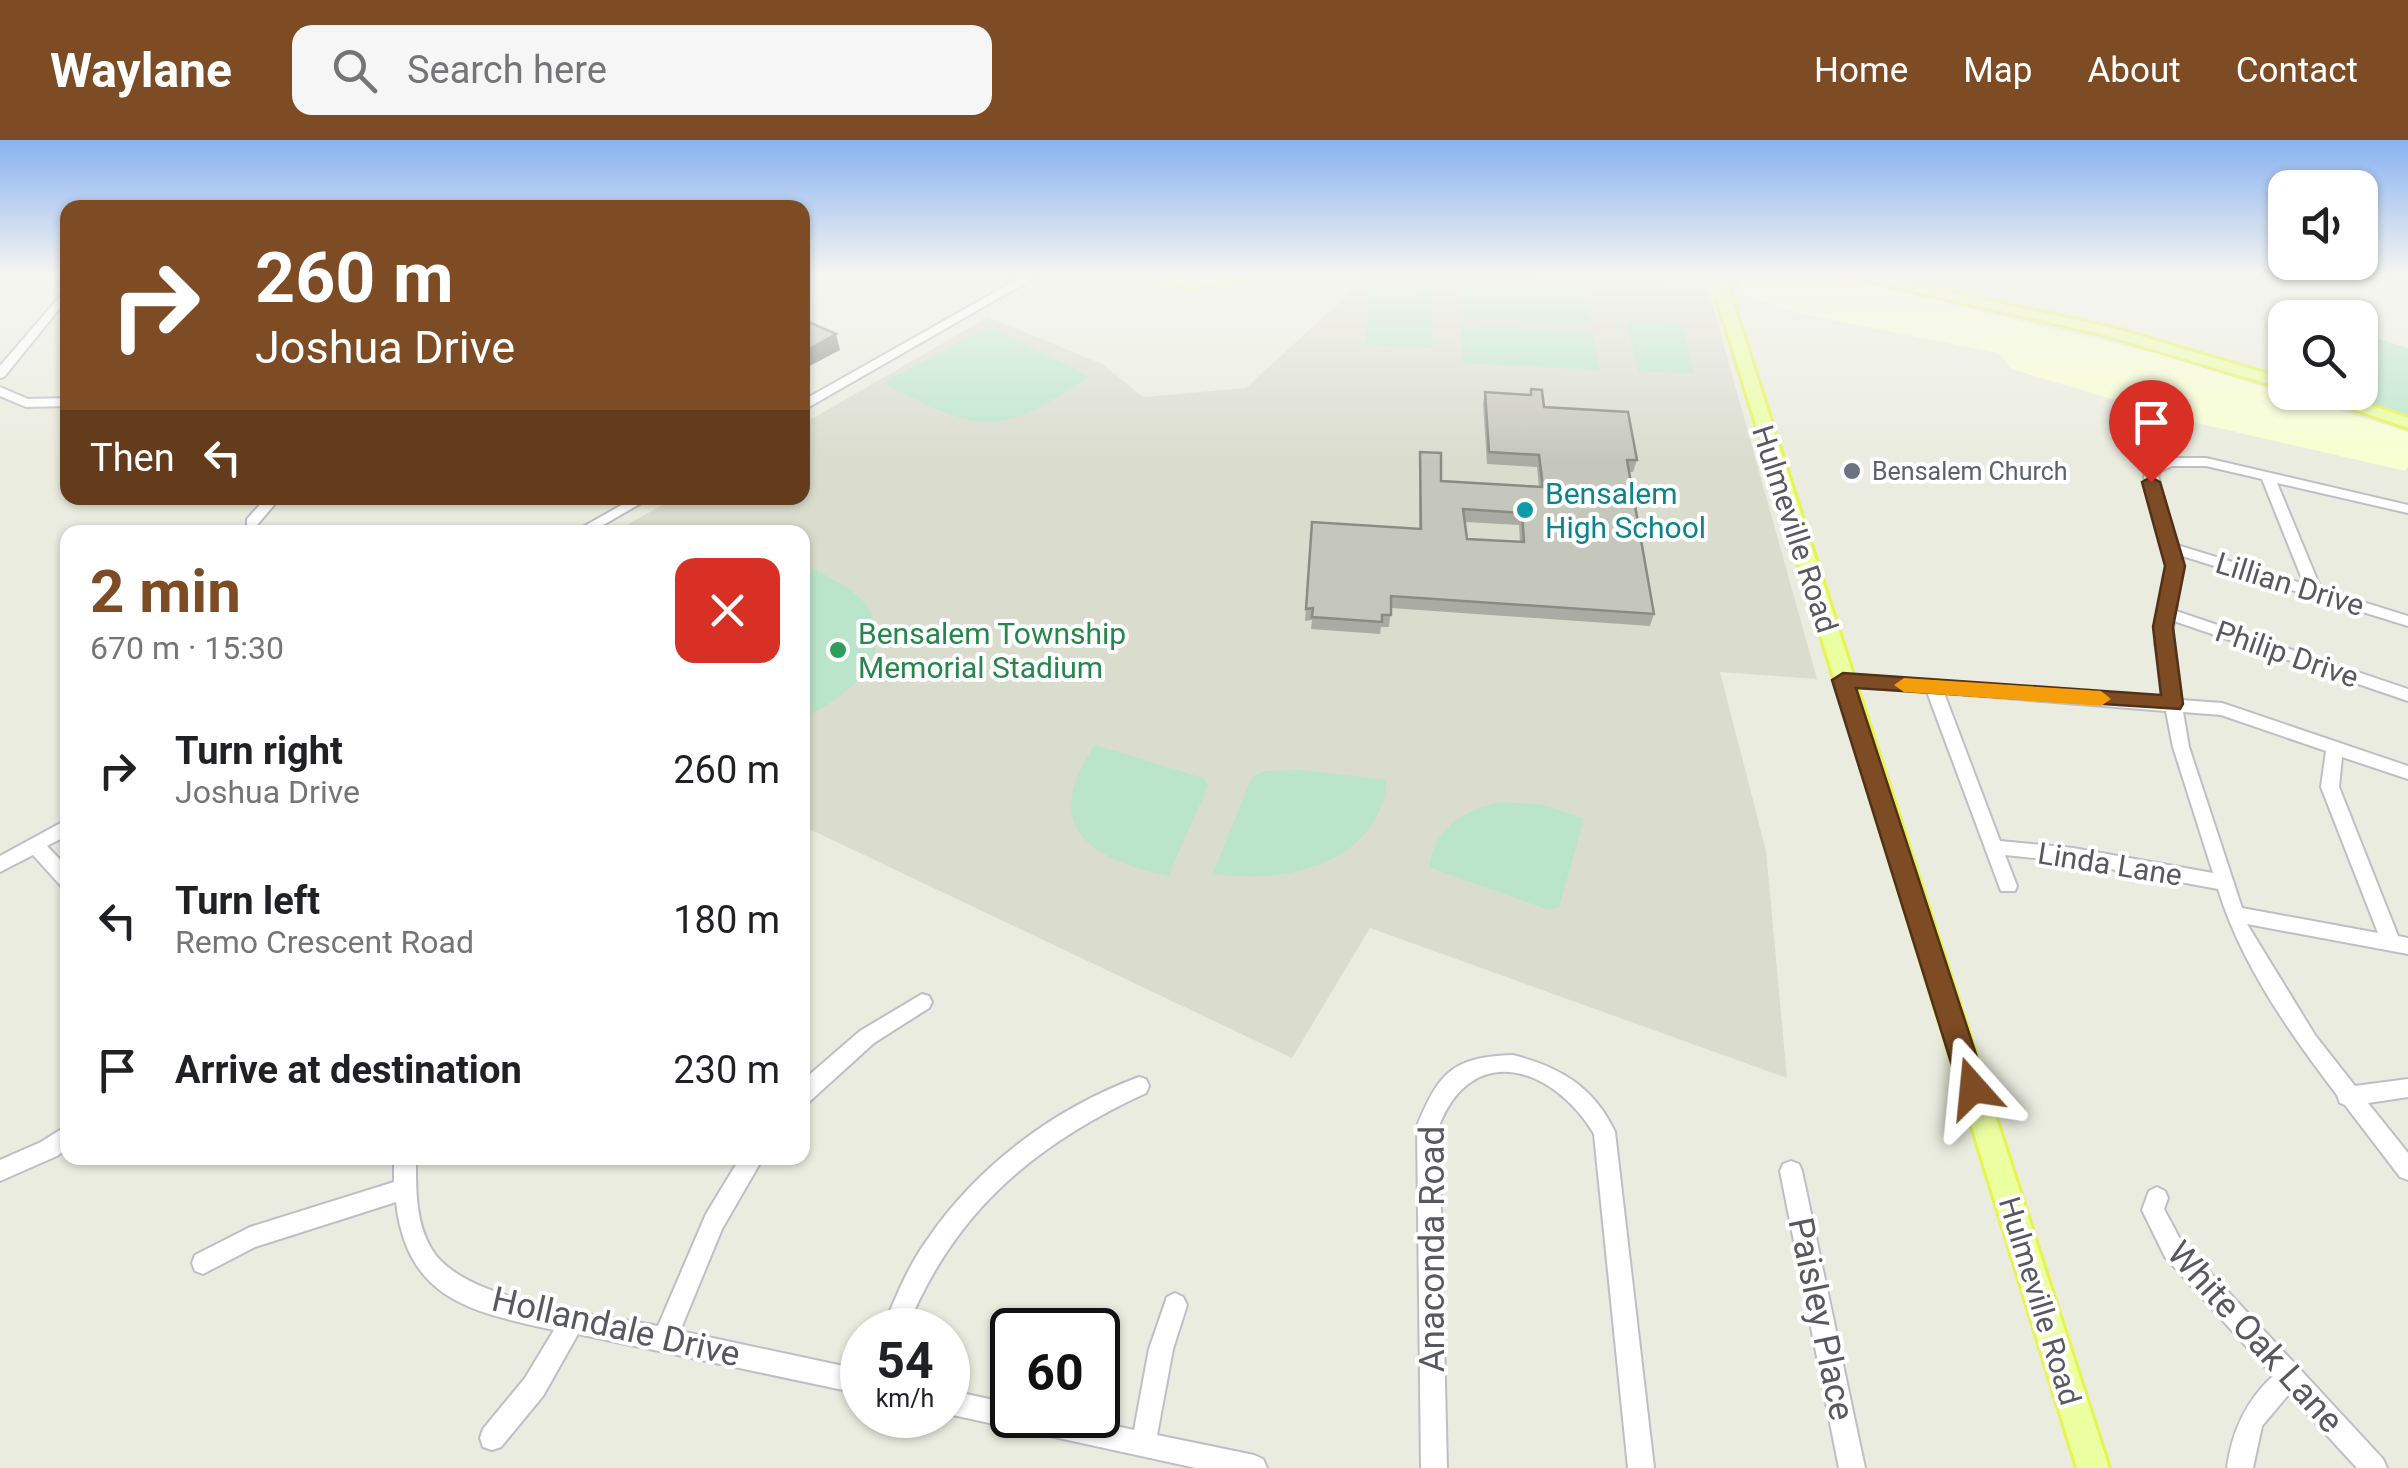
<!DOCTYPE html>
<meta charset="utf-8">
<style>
:root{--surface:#fff;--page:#f6f6f6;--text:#202124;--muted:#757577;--accent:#7d4b24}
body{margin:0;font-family:Roboto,sans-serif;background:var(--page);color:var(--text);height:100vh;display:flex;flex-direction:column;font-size:38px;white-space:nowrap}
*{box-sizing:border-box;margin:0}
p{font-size:32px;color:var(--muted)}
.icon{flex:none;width:55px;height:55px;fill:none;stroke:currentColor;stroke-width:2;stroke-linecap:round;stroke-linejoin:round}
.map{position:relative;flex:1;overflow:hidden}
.details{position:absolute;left:60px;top:385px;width:750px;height:640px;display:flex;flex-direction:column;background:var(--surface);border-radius:20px;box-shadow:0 2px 8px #0004}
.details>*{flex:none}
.top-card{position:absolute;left:60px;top:60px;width:750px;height:305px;border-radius:20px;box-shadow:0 2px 8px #0004;background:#7d4b24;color:#fff;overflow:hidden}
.buttons{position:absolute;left:2268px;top:30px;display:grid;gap:20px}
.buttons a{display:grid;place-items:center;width:110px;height:110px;border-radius:20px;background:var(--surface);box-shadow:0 2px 8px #0004;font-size:50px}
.speed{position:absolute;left:840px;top:1168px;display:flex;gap:20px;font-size:50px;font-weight:700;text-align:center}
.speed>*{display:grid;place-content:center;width:130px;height:130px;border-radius:50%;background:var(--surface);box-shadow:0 2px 8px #0004;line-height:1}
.speed small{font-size:25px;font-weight:400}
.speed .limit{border:5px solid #111;border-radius:15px;background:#fff;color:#111}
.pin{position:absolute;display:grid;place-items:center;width:85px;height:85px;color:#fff;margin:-102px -42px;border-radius:50% 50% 50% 0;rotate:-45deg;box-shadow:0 0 10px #0007}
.pin .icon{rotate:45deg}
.me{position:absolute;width:110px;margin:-55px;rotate:342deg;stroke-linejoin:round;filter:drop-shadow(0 0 8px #0008)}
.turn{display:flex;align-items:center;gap:35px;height:210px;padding:0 30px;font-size:45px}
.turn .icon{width:130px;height:130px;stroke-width:2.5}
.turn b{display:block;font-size:70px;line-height:85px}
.then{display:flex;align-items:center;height:95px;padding:0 30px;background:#0003;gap:20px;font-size:38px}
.round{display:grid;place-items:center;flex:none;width:105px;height:105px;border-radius:20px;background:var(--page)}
.summary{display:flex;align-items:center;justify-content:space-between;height:170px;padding:0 30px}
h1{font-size:60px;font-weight:700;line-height:75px;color:var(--accent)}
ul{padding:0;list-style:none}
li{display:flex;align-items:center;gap:30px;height:150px;padding:0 30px}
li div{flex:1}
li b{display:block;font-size:38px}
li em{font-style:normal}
header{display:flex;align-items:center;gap:60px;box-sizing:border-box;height:140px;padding:0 50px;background:var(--accent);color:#fff}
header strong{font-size:48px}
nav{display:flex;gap:55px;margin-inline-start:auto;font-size:35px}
.search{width:700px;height:90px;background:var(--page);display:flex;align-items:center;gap:25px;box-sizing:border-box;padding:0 35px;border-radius:20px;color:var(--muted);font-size:38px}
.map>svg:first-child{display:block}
.commercial{fill:#f8ffd1}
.education{fill:#dadcce}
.green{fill:#bae5ca}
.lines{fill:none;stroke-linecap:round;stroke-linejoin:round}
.minor-casing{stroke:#bebec7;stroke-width:4}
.major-casing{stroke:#e6f54e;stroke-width:6}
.minor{fill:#fff;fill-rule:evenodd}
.major{fill:#ebffa1;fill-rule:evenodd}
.wall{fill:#aaaba2;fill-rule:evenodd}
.shaded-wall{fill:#8b8b84}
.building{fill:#c6c7bc;stroke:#8b8b84;stroke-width:2.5;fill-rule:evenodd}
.route{fill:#7d4b24;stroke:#513117;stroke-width:2.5}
.slow{fill:#f59e0b}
.worship-dot{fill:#6b7280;stroke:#fff;stroke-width:4}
.culture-dot{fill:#0f9aa8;stroke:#fff;stroke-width:4}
.leisure-dot{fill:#2e9e5b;stroke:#fff;stroke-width:4}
.labels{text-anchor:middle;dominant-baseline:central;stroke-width:8;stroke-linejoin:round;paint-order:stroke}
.far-worship-label{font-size:25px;fill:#5b616d;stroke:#fff;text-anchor:start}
.culture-label{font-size:30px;fill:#0d838f;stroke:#fff;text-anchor:start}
.street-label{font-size:30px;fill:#585861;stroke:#fff}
.leisure-label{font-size:30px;fill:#27864d;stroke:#fff;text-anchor:start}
.near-street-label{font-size:35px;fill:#585861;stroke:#fff}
</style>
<header>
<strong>Waylane</strong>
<div class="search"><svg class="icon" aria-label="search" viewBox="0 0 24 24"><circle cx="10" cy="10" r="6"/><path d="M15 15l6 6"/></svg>Search here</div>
<nav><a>Home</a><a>Map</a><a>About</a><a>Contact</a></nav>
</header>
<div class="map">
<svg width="2408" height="1328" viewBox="0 0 2408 1328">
<rect width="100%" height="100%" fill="#eaecdf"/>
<path class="commercial" d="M1741 135H1832L2162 215 2408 292V327L2405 331 2171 277 2012 229 1998 213 1801 174 1740 154Z"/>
<path class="education" d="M1369 135 1707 145 1817 539 1720 532 1766 711 1787 938 1370 788 1292 918 803 686 802 392H614L675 358H802L803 284 988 177 1102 224 1143 257 1246 248Z"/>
<g class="green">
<path d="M1459 142 1585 148 1591 184 1461 177Z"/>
<path d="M1369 146 1431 149 1432 208 1366 205Z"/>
<path d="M1627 181 1681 184 1695 234 1638 231Z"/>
<path d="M1461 186 1593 192 1600 230 1463 223Z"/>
<path d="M993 188 1089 236C999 300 976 292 883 243L984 189Z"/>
<path d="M2360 193 2408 208V283L2313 253 2360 252Z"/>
<path d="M803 423C825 436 858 448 871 473 896 519 840 563 803 577Z"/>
<path d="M1095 605 1203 638 1208 646 1168 736C1089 718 1039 687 1095 605Z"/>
<path d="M1301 630 1387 640C1380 724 1282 746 1213 733L1252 637 1265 631Z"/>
<path d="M1504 662 1544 665 1584 679 1559 767 1549 770 1429 727C1434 687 1466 668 1504 662Z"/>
</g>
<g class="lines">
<g class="minor-casing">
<g id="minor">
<path d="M1025 135H1039L802 271V261Z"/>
<path d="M68 147V158L4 237 0 238V226Z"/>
<path d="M0 247 28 259 68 258V266L26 267 0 256Z"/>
<path d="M2170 318H2206L2408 365V373L2277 343 2321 449 2408 476V486L2179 415 2182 426 2176 471 2408 549V561L2174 481 2171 503 2181 560 2222 563 2408 626V639L2342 617 2339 647 2398 796 2408 798V814L2247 784 2315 895 2355 946 2408 939V957L2368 963 2408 1013V1040L2400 1037 2345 965 2340 963 2337 955C2289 892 2241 824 2218 749L2073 722 2005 715 2017 746 2015 751H2001L1927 552 1843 546 1835 540 1843 534 2165 559 2155 503 2168 426 2144 336 2151 325ZM2172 326H2206L2262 339 2304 444 2177 405 2158 336 2161 331ZM1944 553 2166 571 2173 607 2213 733 2073 708 2000 701ZM2183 572 2221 575 2326 611 2321 647 2378 793 2242 768 2189 607Z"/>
<path d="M266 358H280L257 385H247V379Z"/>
<path d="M634 358H650L591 392H574Z"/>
<path d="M68 679V695L47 706 68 728V748L61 746 33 715 0 732V716Z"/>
<path d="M922 854 929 856 932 862 929 868 874 903 809 962 802 964V941L860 891Z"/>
<path d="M1513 915C1560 927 1594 947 1615 992L1654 1328H1628L1594 994C1555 928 1473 899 1439 986L1447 1328H1421L1417 986C1439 933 1452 917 1513 915Z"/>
<path d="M1139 937 1146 939 1149 946 1146 953C1033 1005 953 1073 906 1190H882C895 1159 907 1128 927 1100 978 1025 1055 968 1139 937Z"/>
<path d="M68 985V1008L57 1016 0 1041V1020L41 1002Z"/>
<path d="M394 1018H416C416 1047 415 1081 431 1108 462 1163 599 1174 658 1186L706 1074 740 1018H763L722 1089 680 1191 862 1230V1254L578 1194 543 1256 501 1307 492 1310 483 1307 480 1298 483 1289 525 1238 554 1190C472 1172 407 1160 396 1062L255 1107 203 1134 195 1131 192 1123 195 1115 250 1087 394 1042Z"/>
<path d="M1791 1021 1799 1024 1802 1031 1865 1328H1839L1780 1031 1783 1024Z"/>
<path d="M2157 1047 2165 1051 2168 1058 2164 1069 2181 1101 2383 1319 2387 1328H2357L2289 1254 2262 1286 2253 1328H2227C2232 1291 2246 1261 2273 1236L2165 1117 2142 1070 2149 1051Z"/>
<path d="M1175 1153 1183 1157 1187 1165 1173 1209 1157 1295 1254 1315 1263 1319 1267 1328H1196L948 1274V1250L1012 1264V1275H1066L1134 1290 1149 1209 1167 1157Z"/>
</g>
</g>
<g class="major-casing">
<g id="major">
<path d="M1129 135 1193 141 1265 135 1193 149Z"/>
<path d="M1710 135H1724L2109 1328H2077Z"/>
<path d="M1843 135H1872L2113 188 2285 239V249L2105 195Z"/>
<path d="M2305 252H2331L2408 278V288Z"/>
</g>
</g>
<use href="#minor" class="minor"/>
<use href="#major" class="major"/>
</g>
<path class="wall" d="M1531 249 1544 267 1637 320 1633 332H1629L1654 474 1650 486 1391 468 1389 487H1381L1380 494 1311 489 1312 480 1305 481 1312 382 1419 389V324L1420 312 1441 341 1539 347 1537 327 1487 324 1483 264 1485 252 1530 255ZM1465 382 1519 385 1520 402 1467 399Z"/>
<path class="shaded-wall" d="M836 194 840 210 802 230V213Z"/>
<g class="building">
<path d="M804 180 836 194 802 213V181Z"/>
<path d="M1531 249 1542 250 1544 267 1628 272 1637 320H1627L1654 474 1391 456V475H1382V482L1312 477 1313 468 1306 469 1312 382 1421 389 1420 312 1441 313V341L1543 347 1539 315 1489 312 1485 252 1531 255ZM1463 369 1522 373 1524 402 1467 399Z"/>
</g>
<linearGradient id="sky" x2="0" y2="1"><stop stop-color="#89b2f1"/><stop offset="0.42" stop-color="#f6f6f1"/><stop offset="1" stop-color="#f6f6f1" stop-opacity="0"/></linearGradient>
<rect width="2408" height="321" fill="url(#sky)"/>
<path class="route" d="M2151 337 2160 342 2185 426 2173 487 2183 564 2180 569 1856 548 1987 948 1983 956 1973 960 1963 956 1959 948 1832 540 1843 533 2161 555 2153 487 2165 426 2142 342Z"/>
<path class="slow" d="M1904 538 2101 551 2111 559 2101 566 1904 552 1894 545Z"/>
<circle class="worship-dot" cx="1852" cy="331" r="10"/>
<circle class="culture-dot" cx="1525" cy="370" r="10"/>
<circle class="leisure-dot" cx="838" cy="510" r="10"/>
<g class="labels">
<g class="far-worship-label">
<text x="1872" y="331">Bensalem Church</text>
</g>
<g class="culture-label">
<text x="1545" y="353">Bensalem<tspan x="1545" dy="34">High School</tspan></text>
</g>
<g class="street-label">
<text transform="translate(1795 389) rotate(72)">Hulmeville Road</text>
<text transform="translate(2290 444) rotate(17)">Lillian Drive</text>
<text transform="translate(2287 514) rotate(19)">Philip Drive</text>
<text transform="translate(2110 724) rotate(9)">Linda Lane</text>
<text transform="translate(2040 1161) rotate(73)">Hulmeville Road</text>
</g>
<g class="leisure-label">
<text x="858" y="493">Bensalem Township<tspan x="858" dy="34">Memorial Stadium</tspan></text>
</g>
<g class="near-street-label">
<text transform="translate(1432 1109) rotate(-90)">Anaconda Road</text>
<text transform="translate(1821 1179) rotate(78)">Paisley Place</text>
<text transform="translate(616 1187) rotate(13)">Hollandale Drive</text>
<text transform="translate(2255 1197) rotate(48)">White Oak Lane</text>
</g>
</g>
</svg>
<div class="buttons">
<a><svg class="icon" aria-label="sound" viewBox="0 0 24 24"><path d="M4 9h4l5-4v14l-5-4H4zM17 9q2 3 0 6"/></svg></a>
<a><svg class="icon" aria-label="search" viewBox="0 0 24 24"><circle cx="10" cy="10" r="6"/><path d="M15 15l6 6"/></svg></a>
</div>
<div class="speed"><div>54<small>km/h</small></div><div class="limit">60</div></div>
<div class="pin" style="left:2151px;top:342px;background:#d93025"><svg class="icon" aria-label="arrive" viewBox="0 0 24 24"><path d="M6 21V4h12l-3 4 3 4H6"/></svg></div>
<svg class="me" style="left:1973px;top:948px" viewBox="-20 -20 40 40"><path d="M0-17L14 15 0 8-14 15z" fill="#7d4b24" stroke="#fff" stroke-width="4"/></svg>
<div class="top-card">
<div class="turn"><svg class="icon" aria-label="right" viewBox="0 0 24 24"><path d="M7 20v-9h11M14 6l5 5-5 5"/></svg><div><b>260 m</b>Joshua Drive</div></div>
<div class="then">Then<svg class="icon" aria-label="left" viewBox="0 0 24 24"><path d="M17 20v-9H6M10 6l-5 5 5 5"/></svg></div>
</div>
<section class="details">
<div class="summary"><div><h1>2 min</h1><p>670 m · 15:30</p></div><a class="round" style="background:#d93025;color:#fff"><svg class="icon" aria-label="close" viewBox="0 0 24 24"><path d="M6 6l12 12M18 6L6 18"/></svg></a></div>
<ul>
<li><svg class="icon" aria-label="right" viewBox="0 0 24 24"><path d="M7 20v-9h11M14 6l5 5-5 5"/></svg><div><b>Turn right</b><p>Joshua Drive</p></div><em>260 m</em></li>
<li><svg class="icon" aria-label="left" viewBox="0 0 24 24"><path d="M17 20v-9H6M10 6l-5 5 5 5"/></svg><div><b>Turn left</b><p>Remo Crescent Road</p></div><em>180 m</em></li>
<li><svg class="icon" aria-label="arrive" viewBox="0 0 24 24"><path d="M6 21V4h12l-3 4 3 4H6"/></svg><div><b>Arrive at destination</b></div><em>230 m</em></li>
</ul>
</section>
</div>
